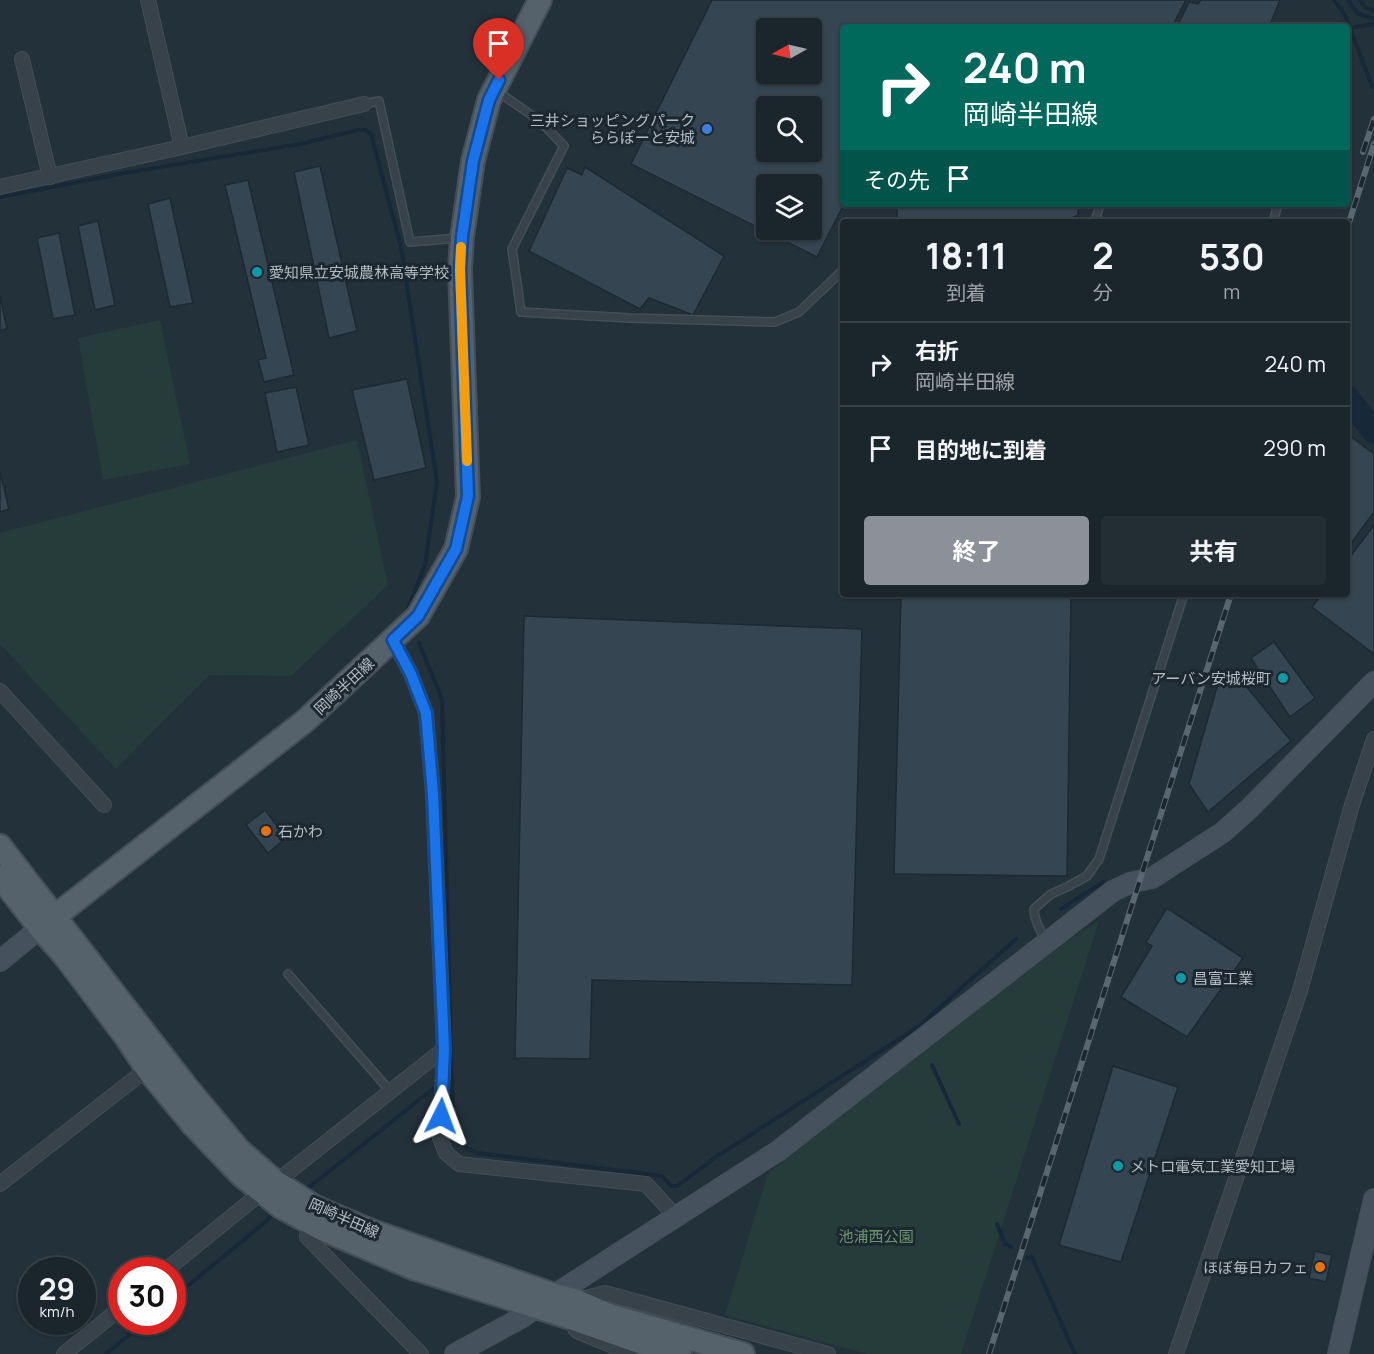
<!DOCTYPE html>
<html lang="ja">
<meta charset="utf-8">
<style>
:root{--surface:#1a252c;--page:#232d34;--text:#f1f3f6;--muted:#9fa5a9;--line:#384248;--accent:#8c9099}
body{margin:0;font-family:Manrope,"Noto Sans JP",sans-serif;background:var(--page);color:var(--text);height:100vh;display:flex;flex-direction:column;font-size:22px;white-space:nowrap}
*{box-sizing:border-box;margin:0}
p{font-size:20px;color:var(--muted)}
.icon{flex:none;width:33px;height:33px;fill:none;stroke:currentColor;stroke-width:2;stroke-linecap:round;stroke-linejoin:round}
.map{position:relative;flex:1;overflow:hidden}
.drawer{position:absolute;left:840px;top:219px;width:510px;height:378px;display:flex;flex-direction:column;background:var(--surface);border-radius:6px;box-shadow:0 2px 4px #0004,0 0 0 2px var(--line)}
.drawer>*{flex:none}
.banner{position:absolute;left:840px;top:24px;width:510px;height:183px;border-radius:6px;box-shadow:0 2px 4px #0004,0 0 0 2px var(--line);background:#00695c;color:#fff;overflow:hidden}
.needle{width:39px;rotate:262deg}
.controls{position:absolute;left:756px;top:18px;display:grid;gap:12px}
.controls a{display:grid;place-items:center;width:66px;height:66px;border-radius:6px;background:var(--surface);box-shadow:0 2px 4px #0004,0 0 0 2px var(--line);font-size:30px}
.speed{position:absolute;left:18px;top:1257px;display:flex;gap:12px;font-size:30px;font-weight:700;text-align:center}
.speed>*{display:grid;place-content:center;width:78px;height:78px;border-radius:50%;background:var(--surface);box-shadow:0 2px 4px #0004,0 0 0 2px var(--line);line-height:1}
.speed small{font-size:15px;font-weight:400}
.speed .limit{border:9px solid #d22;background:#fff;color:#111}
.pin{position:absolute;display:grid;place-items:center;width:51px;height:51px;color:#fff;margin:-62px -26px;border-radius:50% 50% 50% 0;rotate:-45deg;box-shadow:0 0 6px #0007}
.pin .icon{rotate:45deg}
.me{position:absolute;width:66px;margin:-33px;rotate:3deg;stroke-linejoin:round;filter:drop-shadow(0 0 4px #0008)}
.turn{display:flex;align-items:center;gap:21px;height:126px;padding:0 24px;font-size:27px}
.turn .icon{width:78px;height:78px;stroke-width:2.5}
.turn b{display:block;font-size:42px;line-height:51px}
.then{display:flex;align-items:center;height:57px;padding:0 24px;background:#0003;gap:12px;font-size:22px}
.eta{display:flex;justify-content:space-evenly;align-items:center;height:102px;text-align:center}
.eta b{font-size:36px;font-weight:700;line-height:42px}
.action{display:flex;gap:12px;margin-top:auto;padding:12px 24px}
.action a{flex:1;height:69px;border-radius:6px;background:var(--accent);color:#fff;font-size:24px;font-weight:700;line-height:69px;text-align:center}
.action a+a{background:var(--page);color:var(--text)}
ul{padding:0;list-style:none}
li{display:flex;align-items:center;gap:18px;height:84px;padding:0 24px;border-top:2px solid var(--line)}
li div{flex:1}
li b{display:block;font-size:22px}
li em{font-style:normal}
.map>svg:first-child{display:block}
.green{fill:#253c3b}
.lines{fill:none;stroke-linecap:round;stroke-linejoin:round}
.stream{stroke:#172938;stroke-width:4}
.river{stroke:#172938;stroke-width:24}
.building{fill:#354552;stroke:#1e2932;stroke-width:1.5;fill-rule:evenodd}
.lane-casing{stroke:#434e57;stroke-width:10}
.street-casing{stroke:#434e57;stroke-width:16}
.secondary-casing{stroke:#434e57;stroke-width:22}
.primary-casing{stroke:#434e57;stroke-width:26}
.lane{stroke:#37424b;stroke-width:7}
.street{stroke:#37424b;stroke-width:14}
.secondary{stroke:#45525e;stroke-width:20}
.primary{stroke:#55616b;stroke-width:22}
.rail-casing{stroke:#596772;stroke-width:6}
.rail{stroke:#1c2730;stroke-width:4;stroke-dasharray:11;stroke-linecap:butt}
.route-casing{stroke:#114b97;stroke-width:15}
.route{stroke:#1a73e8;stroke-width:10}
.slow{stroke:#f59e0b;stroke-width:10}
.shop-dot{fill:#3f7fe0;stroke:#1c2730;stroke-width:2}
.culture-dot{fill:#0f9aa8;stroke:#1c2730;stroke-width:2}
.food-dot{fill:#e8710a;stroke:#1c2730;stroke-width:2}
.labels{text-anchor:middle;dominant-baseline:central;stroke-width:6;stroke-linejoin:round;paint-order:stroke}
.poi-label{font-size:15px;fill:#b2bdc7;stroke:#1c2730;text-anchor:start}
.street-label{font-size:15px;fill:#b2bdc7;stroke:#1c2730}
.park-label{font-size:15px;fill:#6a976d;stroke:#1c2730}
</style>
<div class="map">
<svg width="1374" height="1354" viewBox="0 0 1374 1354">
<rect width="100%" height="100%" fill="#23313b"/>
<g class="green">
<path d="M160 320 190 464 103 480 78 338Z"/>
<path d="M357 440 388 585 291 676 209 675 116 769 0 644V533Z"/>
<path d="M1099 921 961 1354H867L725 1315 768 1173 1067 941Z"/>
</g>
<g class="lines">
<g class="stream">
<path d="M1334 0C1345 15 1352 21 1347 40"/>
<path d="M1348 0 1357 13 1374 19"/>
<path d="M1360 0 1366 8 1374 11"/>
<path d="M1374 24 1350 28 1372 86 1374 87"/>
<path d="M0 197 125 173 300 144 358 130H365L371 134 401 247 437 482 425 565 408 608"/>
<path d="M419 643 442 699 453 1127C457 1142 463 1147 477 1153L662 1176 671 1186H677L716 1157 918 1027 1016 939"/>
<path d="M1061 909 1103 882"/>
<path d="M932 1065 959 1124"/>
<path d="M303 1192 438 1085"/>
<path d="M997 1224 1005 1244 1011 1247"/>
<path d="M1027 1258 1032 1257 1075 1354"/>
<path d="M172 1299 276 1213"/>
<path d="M106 1354 145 1322"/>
</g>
<path class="river" d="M1347 397 1374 432"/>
</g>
<g class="building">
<path d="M712 0H1186L1172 27H843L844 204 817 257 631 164ZM766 28H812V74H766ZM766 106H812V152H766ZM766 184H812V230H766Z"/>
<path d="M1201 0H1280L1269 27H1177L1189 2 1198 4Z"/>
<path d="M320 166 357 331 329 338 294 172Z"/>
<path d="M585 167 724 256 693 315 649 298 640 309 529 251 567 168 582 175Z"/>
<path d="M248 180 294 375 264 382 258 360 266 358 225 185Z"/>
<path d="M170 198 193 303 170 307 148 204Z"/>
<path d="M897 204H1078V215L1066 221 1041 219 1040 222H897Z"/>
<path d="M98 221 115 305 95 310 78 226Z"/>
<path d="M59 233 75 315 53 319 37 238Z"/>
<path d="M0 295 7 329 0 330Z"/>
<path d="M407 379 426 468 374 480 352 390Z"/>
<path d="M296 387 309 445 277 452 265 393Z"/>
<path d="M1347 434 1374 454V512L1347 549Z"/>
<path d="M0 472 9 509 0 512Z"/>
<path d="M1374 525V654L1312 607 1322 594H1347V561Z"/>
<path d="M901 594H1071L1067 876 894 874Z"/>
<path d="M524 616 862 629 852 985 592 980 590 1059 515 1058Z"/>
<path d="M1274 642 1315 698 1290 717 1251 658Z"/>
<path d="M1232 669 1291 741 1208 812 1189 784 1219 680Z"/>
<path d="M265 810 286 838 268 853 246 825Z"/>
<path d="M1167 908 1243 958 1187 1037 1121 997 1152 946 1146 942Z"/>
<path d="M1113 1066 1178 1087 1121 1262 1059 1245Z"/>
<path d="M1315 1251 1332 1255 1326 1282 1309 1278Z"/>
</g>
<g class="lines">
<g class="lane-casing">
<g id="lane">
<path d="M504 96 540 121 564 146 512 249 521 312 630 318 775 322 799 312 843 270"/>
<path d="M364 104 379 101 410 242 459 238"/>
<path d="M1095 222 1100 204"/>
<path d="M1273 222 1278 204"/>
<path d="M1045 942C1041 928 1034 923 1034 909L1051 894 1067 887 1087 876 1099 859 1184 594"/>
<path d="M288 974 391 1092"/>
</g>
</g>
<g class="street-casing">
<g id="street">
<path d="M148 0 182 147"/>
<path d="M22 59 50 177"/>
<path d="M0 187 182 147 364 104"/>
<path d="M393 640 411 674 426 713 433 794 444 1049 440 1138 446 1153 459 1164 646 1184 677 1218"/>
<path d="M0 691 104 805"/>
<path d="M276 1182 444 1049"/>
<path d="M0 1184 147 1069"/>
<path d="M309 1222 307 1237 421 1354"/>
<path d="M166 1270 262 1192"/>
<path d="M579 1300 605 1293 828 1354"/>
<path d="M574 1327 577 1331 632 1354"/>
<path d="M64 1354 122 1307"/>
<path d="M1176 1354 1299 994 1352 805 1374 739"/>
</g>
</g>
<g class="secondary-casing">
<g id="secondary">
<path d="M0 961 40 928"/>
<path d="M455 1354 521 1318 554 1295 778 1151 1113 891 1130 883 1152 878 1222 833 1249 809 1374 682"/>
<path d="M1338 1354 1374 1199"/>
</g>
</g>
<g class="primary-casing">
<g id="primary">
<path d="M0 846 185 1085 239 1150 276 1182 315 1207 369 1230 554 1295 577 1301 609 1315 743 1354"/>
<path d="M0 877 40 928 64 955 126 1037 147 1069 193 1125 241 1175 281 1207 322 1229 413 1268 568 1317 654 1347 680 1354"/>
<path d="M40 928 305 721 418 616 456 549 468 497 460 269 462 237 473 161 489 100 540 0"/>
</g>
</g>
<use href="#lane" class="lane"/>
<use href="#street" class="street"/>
<use href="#secondary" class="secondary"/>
<use href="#primary" class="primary"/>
<g class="rail-casing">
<g id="rail">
<path d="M1363 152 1374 119"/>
<path d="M1347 229 1374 144"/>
<path d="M989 1354 1231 594"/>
</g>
</g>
<use href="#rail" class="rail"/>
</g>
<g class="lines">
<g class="route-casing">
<path id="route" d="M441 1116 444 1049 433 794 426 713 411 674 393 640 418 616 456 549 468 496 460 269 462 237 473 161 489 100 499 80"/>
</g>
<use href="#route" class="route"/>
<path class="slow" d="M461 247 460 269 467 461"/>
</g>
<circle class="shop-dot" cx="707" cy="129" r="6"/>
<g class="culture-dot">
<circle cx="257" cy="272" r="6"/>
<circle cx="1283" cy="678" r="6"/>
<circle cx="1181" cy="978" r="6"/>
<circle cx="1118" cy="1166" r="6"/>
</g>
<g class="food-dot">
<circle cx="266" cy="831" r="6"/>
<circle cx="1320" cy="1267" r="6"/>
</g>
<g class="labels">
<g class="poi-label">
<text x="695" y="120" text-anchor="end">三井ショッピングパーク<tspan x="695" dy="17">ららぽーと安城</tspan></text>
<text x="269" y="272">愛知県立安城農林高等学校</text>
<text x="1271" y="678" text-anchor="end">アーバン安城桜町</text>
<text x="278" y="831">石かわ</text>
<text x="1193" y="978">昌富工業</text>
<text x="1130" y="1166">メトロ電気工業愛知工場</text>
<text x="1308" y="1267" text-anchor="end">ほぼ毎日カフェ</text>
</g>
<g class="street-label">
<text transform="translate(344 686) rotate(-43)">岡崎半田線</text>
<text transform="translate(344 1218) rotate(24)">岡崎半田線</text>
</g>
<g class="park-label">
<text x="876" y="1236">池浦西公園</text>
</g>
</g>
</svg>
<div class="controls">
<a><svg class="needle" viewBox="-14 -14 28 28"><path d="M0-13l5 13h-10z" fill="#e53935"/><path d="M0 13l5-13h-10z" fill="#9fa5a9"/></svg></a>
<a><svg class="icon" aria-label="search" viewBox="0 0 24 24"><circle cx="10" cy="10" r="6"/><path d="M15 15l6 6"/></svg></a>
<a><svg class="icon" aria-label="layers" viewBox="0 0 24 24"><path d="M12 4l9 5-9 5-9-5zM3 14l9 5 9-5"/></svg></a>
</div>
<div class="speed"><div>29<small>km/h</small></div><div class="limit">30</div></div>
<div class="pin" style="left:499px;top:80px;background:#d93025"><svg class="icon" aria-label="arrive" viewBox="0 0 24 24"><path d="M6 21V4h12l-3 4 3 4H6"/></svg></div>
<svg class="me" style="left:441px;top:1116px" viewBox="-20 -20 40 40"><path d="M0-17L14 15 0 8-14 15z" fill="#1a73e8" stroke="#fff" stroke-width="4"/></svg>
<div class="banner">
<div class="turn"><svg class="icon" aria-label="right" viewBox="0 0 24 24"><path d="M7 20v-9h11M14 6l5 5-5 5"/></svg><div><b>240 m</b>岡崎半田線</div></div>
<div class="then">その先<svg class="icon" aria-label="arrive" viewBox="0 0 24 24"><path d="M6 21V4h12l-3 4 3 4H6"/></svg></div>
</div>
<section class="drawer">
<div class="eta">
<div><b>18:11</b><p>到着</p></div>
<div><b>2</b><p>分</p></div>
<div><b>530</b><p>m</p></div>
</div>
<ul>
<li><svg class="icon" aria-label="right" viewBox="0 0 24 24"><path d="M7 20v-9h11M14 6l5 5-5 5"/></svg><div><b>右折</b><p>岡崎半田線</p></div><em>240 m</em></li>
<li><svg class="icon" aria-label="arrive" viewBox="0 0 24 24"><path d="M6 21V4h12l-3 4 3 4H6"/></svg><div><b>目的地に到着</b></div><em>290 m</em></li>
</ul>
<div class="action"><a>終了</a><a>共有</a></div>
</section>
</div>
